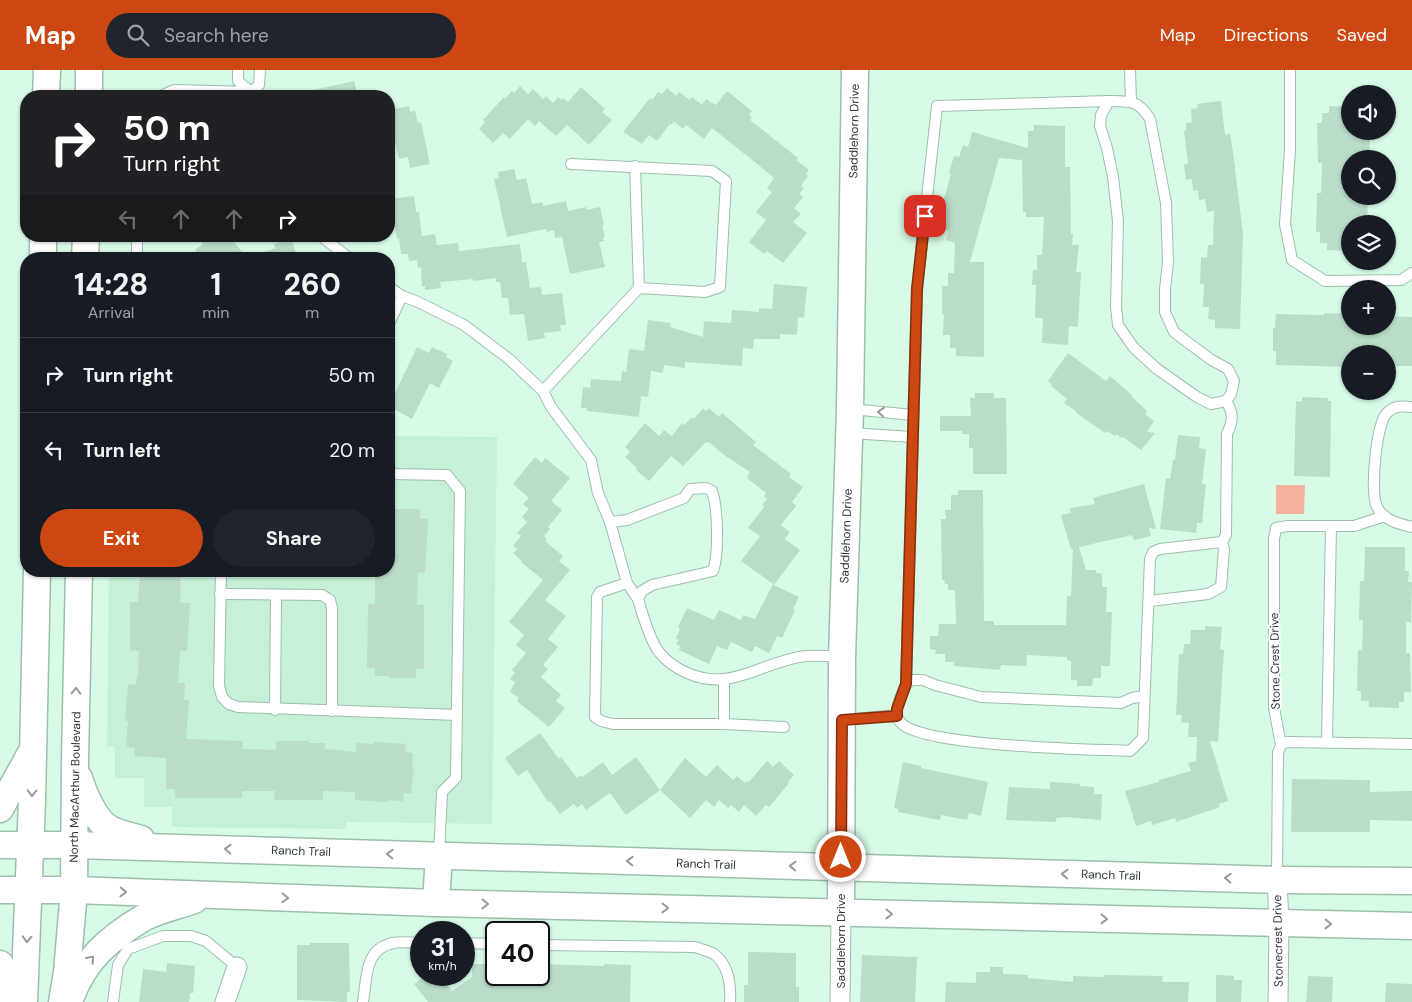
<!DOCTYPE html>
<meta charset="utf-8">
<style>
:root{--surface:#171b24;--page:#20242c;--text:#f1f3f6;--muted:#9ea1a6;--line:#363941;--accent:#cd4712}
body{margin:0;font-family:"DM Sans",sans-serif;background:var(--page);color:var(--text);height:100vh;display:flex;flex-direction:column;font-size:19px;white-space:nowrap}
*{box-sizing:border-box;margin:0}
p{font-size:16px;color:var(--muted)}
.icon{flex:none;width:28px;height:28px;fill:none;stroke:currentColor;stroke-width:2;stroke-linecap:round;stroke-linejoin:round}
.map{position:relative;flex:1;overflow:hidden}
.drawer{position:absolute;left:20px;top:182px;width:375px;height:325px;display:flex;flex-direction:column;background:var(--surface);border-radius:20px;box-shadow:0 1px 4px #0004}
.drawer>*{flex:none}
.guide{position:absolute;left:20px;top:20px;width:375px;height:152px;border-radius:20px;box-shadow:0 1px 4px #0004;background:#202124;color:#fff;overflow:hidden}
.tools{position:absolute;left:1341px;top:15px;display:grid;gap:10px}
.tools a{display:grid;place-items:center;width:55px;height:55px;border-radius:50%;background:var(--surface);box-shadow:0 1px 4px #0004;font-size:25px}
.speed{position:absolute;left:410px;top:851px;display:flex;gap:10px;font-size:25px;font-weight:700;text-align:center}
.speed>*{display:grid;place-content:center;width:65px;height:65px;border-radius:50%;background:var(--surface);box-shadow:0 1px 4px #0004;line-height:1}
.speed small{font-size:12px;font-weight:400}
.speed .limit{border:2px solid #111;border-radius:8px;background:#fff;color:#111}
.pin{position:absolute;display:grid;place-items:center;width:42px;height:42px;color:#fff;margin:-21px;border-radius:10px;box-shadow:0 2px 8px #0006}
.me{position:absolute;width:55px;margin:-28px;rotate:0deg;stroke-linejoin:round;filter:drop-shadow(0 0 4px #0008)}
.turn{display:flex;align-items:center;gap:18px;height:105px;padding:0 20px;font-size:22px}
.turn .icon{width:65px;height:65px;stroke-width:2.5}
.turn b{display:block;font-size:35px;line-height:42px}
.lanes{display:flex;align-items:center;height:48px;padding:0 20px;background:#0003;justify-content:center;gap:25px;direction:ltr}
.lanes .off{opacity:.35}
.eta{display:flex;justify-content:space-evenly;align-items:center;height:85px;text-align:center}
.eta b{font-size:30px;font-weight:700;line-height:35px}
.primary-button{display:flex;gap:10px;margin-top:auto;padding:10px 20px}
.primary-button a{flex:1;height:58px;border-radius:30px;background:var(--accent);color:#fff;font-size:20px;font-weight:700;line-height:58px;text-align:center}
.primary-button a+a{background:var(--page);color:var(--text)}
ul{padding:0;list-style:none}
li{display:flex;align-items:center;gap:15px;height:75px;padding:0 20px;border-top:1px solid var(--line)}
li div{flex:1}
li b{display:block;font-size:19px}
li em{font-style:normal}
header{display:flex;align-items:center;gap:30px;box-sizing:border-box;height:70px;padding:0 25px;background:var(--accent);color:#fff}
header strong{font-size:24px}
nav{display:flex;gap:28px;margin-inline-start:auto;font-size:18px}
.search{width:350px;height:45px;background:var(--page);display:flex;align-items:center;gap:12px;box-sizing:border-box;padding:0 18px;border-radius:28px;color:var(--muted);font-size:19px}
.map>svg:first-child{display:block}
.built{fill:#c6f0d8}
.green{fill:#f5b39e}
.building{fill:#badcc8}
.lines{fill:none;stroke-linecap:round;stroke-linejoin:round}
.lane-casing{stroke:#9dbfab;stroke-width:12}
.street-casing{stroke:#9dbfab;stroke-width:21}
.secondary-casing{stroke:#9dbfab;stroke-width:29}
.lane{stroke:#fff;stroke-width:10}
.street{stroke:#fff;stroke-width:19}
.secondary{stroke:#fff;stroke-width:26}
.oneway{stroke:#969c98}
.route-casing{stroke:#852e0c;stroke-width:12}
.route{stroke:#cd4712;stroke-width:9}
.labels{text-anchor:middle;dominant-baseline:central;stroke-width:4;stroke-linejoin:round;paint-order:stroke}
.street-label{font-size:12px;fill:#2c3a32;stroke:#fff}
</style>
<header>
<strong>Map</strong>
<div class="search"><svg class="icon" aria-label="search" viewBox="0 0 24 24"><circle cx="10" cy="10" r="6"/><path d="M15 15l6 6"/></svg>Search here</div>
<nav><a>Map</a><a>Directions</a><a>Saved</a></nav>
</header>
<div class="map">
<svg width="1412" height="932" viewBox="0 0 1412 932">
<rect width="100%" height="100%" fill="#d8fbe7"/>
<path class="built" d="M389 366 497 367 492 754 346 752V759L172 757V737H144V708H115V677H107L109 501H389Z"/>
<path class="green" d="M1276 415H1305L1304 444H1276Z"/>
<g class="building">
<path d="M354 11 358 26H315L314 20Z"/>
<path d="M520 16 528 24 533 19 543 29 546 26 553 33 558 27 561 30 563 28 568 32 581 17 605 39 602 42 612 50 589 75 567 55 556 66 539 51 535 56 528 49 510 69 503 63 493 73 479 59 485 52 483 50 504 27 505 29 512 21 514 23Z"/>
<path d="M667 18 676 26 679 22 690 30 692 27 702 35 706 29 716 35 727 21 752 41 749 45 752 47 750 50 798 88 796 90 809 100 806 104 808 106 801 116 804 118 799 124 803 127 794 138 801 144 793 152 807 163 783 193 767 181 764 184 749 172 766 150 756 142 772 122 767 118 774 108 756 93 712 58 704 69 686 55 683 59 674 52 671 55 670 54 657 71 649 65 642 74 623 62 650 28 652 30 658 22 662 24Z"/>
<path d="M1221 31 1225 65 1230 64 1233 82 1243 164 1240 259 1215 258V250L1208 249 1209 237H1203L1204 214H1200L1201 187 1207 188 1208 175H1213L1214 141 1207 142 1205 129 1199 130 1198 120 1193 121 1192 109 1186 110 1184 94H1188L1184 61 1186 60V53L1192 52 1191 39 1198 38 1197 34Z"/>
<path d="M409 36 410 42 415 41 418 53 421 52 430 94 410 98 408 87 399 89 394 67H391L390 64 389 65V40Z"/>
<path d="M1329 36 1350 37V61H1370L1369 89H1350V126H1368L1367 154H1350V181L1327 180V173H1320V162H1316L1317 123H1321L1322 93H1318L1317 53H1322V43H1329Z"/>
<path d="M1034 55 1065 56V97H1070L1071 164H1073L1072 175H1079L1076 202H1081L1078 257 1069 256 1068 275 1042 273 1043 248H1035L1036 215H1032L1033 200H1037V185H1042L1044 147H1026V142H1023L1022 90 999 88 970 192H984V287L956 286V278H950V265H943L944 244H942V216H948V203H954L955 173 946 170 949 161 941 158 945 146 940 144 951 104 949 103 954 86 959 87 963 75 968 77 972 62 1028 78V61H1034Z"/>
<path d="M514 99 517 110 526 108 532 134 542 132 543 136 566 131 568 141 586 137V140L600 137 604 155H602L605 167H603L604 171 599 172 605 197 570 204 562 167 555 168 554 160 547 162 546 159 507 167 494 109 499 108 498 102Z"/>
<path d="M414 126 416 142H419L422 166 435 164 437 175 458 173 459 181 520 174 522 193 526 192 530 218 541 217 542 225 562 223 566 255H560L561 261 544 263 545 268 528 271 524 244 510 245 508 228H502L500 212H496V208L473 211V209L440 212 441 218 425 220V216L422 217 421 197 418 198 417 190 409 191 408 184H401L399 168 397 169 395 158 391 159 389 151V129Z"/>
<path d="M196 166H229L248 189H203L195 180 203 174Z"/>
<path d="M291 168 298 189H251V187L275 178 274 174Z"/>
<path d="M774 214 807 217 804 248 798 247 797 265 780 264V269H754L753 279 743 278 742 296 685 292V298L664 295 663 303 651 301 648 327 641 326 639 347 587 341V338H581L583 317 590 318 591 309 621 311 622 301 626 302 629 279 644 281 648 250 671 253 670 257 703 267 704 251 731 253 732 240 759 242V238L772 239Z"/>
<path d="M1324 243 1350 244V256H1388V246L1412 247V296H1388V284H1350L1349 297 1276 295V281H1273V258H1275L1276 244 1324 245Z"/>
<path d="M417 277 429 283 432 277 447 284 446 287 453 291 439 318 430 313 412 349 389 336Z"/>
<path d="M1068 283 1106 311 1110 306 1133 326 1132 327 1147 341 1145 344 1154 351 1147 362 1155 363 1141 380 1123 367 1122 368 1116 364 1115 366 1107 361 1105 363 1075 342 1076 341 1064 333 1067 329 1051 316 1052 315 1048 311Z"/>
<path d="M975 323H994V328H1006L1007 404H973V378H969V364H962V361H940V346H971L970 328H975Z"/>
<path d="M1302 327 1328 328V331H1331L1330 407 1294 406 1296 331 1302 332Z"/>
<path d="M703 338 706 341 709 338 719 347 722 343 756 372 753 375 791 404 789 407 803 417 792 432 796 436 781 455 790 462 785 469 800 480 774 515 799 527 793 539 795 540 782 568 777 566 769 583 755 576 752 582 731 572 727 580 717 576 709 594 679 580 680 576 676 574 679 570 676 568 680 559 678 557 687 538 714 550 719 540 741 550 743 545 755 549 773 514 741 491 760 466 748 458 764 437 762 435 767 429 764 426 766 423 747 408 750 402 724 385 709 372 708 373 706 372 683 396 671 386 649 411 636 400 637 398 625 387 630 382 625 377 645 353 659 366 664 360 672 366 682 353 684 355 692 347 694 349Z"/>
<path d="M1178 365 1200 367 1199 378 1206 379 1202 414H1206L1202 453H1197L1196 463 1160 459 1166 408 1170 409 1173 390H1175Z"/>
<path d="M535 387 542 393 545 388 570 408 551 431 562 440 548 457 550 459 544 466 547 469 545 471 563 486 559 491 570 500 545 530 566 546 548 569 558 577 543 595 548 599 541 607 561 625 556 631 565 638 549 657 517 631 519 628 510 622 515 612 510 609 515 603 512 600 526 583 516 575 524 565 509 552 543 510 521 492 522 491 513 483 517 479 513 476 521 466 517 463 527 452 522 447 529 439 523 434 529 428 513 414Z"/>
<path d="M1144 414 1156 459 1149 458 1151 466 1134 470 1132 465 1079 477 1086 500H1096V503L1102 504V517H1107L1106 542H1112L1110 596H1101V608H1093L1092 616H1077V610H1071V591L1067 590V587L1027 585 1026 596 1001 595 1000 600 954 596V592H945V584H935L936 580 930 579V566H938L939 554H956L955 520H948V514H945L944 510H942L941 449H946L945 440H951V425H958V420H983L984 551H994V555H1066L1067 526H1071L1073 479H1071L1061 445 1071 443 1070 438 1095 434 1093 428Z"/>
<path d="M389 439H420V449H428L425 503 418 502 417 535H424V599H416V608H389V606H375V598H367L368 534H375V501H389Z"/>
<path d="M1365 477H1405V501H1409L1408 512H1412L1411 552H1406V583H1410L1411 622H1404V632H1399V638L1369 637V631H1361V621H1357L1358 580H1362L1363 550H1359L1360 511H1364Z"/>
<path d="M140 501H181L180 533H190L187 581H180L178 613H185L184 630H189L186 669 243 671 242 679 276 680V671H309V673H325V679L356 682V673L374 674V672L406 674 405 682 413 683 412 697H414L411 723H404L403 731 388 730V732L355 730V722L323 721V730H274L275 721H242V728H175V719H166V688L134 686 135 678 126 677 128 651H125L128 614 136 615 137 607H138L139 581 130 580V532H138Z"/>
<path d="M1205 556 1222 557 1220 579 1224 580 1218 672 1210 671 1228 731 1219 734 1220 737 1176 752 1175 748 1152 755 1151 751 1136 756 1125 721 1159 712V710L1191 701 1188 693 1196 691 1197 667H1188L1189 653 1181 652 1182 645H1176L1179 584H1183L1184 574H1190L1191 560H1205Z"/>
<path d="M540 663 559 689 561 687 577 708 580 705 582 707 603 692 612 705 636 687 660 720 685 688 706 707 717 695 733 710 737 706 745 713 748 711 749 712 767 691 773 697 779 691 794 705 788 712 789 713 769 737 766 735 756 746 744 735 739 742 731 735 728 738 719 730 714 737 706 730 690 748 660 720 626 745 610 723 586 740 582 734 577 738 574 734 560 744 550 731 548 732 527 700 518 706 505 688Z"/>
<path d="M903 692 921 696V698L988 712 981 746 969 743 967 750 941 745 940 750 898 742V739L894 738Z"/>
<path d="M1292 709 1370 710V722L1412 721V751L1370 750V762H1291Z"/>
<path d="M1050 712 1080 714V716L1094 717V724H1102L1101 750 1066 747 1056 748V752L1006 750 1009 717 1050 719Z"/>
<path d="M310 873H349L350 922H347V932L297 930V875H310Z"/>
<path d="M748 882 796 883V917H799V932H744V915H748Z"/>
<path d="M862 885 917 887 915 932H860Z"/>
<path d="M167 893 195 896 193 923H190L189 932H139L143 899 166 902Z"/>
<path d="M472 894H493V905H541V894L604 896V894L631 895 630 932H428L414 914 426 905H440L452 921 472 907Z"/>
<path d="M990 897H1003V904L1028 905V908L1073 912V906L1104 907V905L1163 906 1162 912H1189L1188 932H945L946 912 976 913V902H990Z"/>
<path d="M1216 905 1234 906V910H1242L1241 932H1216Z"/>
<path d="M1308 906 1333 907 1332 932H1306Z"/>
<path d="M1386 913 1412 914V932H1385Z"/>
</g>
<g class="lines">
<g class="lane-casing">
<g id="lane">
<path d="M238 0V11L251 22"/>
<path d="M1130 0 1131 31"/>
<path d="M1290 0V80L1285 154 1292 190 1325 211 1401 210 1412 203"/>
<path d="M161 26 174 20 251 22 259 15 260 0"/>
<path d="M1109 31C1130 31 1138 30 1150 49L1166 133 1168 192 1165 219V242L1174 262 1210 289 1228 299 1234 311 1231 324 1226 331 1211 334 1197 327 1157 299 1134 278 1118 255 1116 237 1118 151 1113 107 1107 78 1100 56 1101 45Z"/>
<path d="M635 96 639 218"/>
<path d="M321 166 350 189"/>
<path d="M137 189V166"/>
<path d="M389 217 402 226 418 232 464 255 509 289 543 321 551 337 591 390 598 423 610 452 627 513 638 529"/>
<path d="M389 254 402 226"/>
<path d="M543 321 639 218 705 222 720 217 726 111 712 101 571 94"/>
<path d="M1412 337C1402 336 1395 335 1387 343 1376 353 1370 423 1377 437 1383 450 1399 454 1412 457"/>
<path d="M851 339 913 345"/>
<path d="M850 363 912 367"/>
<path d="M389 404 447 405 460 421 456 708 442 722 439 785"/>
<path d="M610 452 627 450 684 428 690 419 706 418 712 421C718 439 719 484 713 501L652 515 642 521 638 529C642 543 650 571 659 582 673 600 701 612 724 609 751 606 777 589 806 586 817 585 829 586 841 587"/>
<path d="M221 501 219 616 222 627 229 634 238 637 457 645"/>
<path d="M627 513 600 522 597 527 595 647 601 651 613 654H724L784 657"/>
<path d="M220 524 322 525 330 530 332 538V641"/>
<path d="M1150 531 1208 524 1221 517 1224 479 1222 472 1226 465 1227 364C1233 351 1234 344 1226 331"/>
<path d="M906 614 917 219 937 36 1109 31"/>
<path d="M1144 626 1132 628 1121 633 981 627 935 615 923 610H912L906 614C902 625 891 643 901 653 924 677 1091 679 1130 681L1143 668 1150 489 1153 482 1160 479 1222 472"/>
<path d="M275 640 276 525"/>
<path d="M843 650 897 645"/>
<path d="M724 654V609"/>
<path d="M1327 672 1331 457"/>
<path d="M1281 675 1287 672 1412 674"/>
<path d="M1277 810 1278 683 1281 675 1274 638V469L1276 458 1288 456H1354L1385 446"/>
<path d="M464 873 496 874"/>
<path d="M539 875 695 877C701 879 709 881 714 884 729 895 731 915 730 932"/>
<path d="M113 932 118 895 128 879 163 866H191L206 871 237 897"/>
<path d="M363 932C367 908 364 879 393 873 402 871 412 873 421 873"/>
</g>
</g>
<g class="street-casing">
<g id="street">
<path d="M1277 810 1279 853 1278 932"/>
<path d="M225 932 237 897"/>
<path d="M840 932 841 843"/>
</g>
</g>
<g class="secondary-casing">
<g id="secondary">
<path d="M46 26 47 0"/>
<path d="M89 26V0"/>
<path d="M43 189V166"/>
<path d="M85 189 86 166"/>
<path d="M79 708C84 724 95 751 110 759 119 764 132 766 141 769"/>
<path d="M0 739 32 681"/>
<path d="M0 775H75L1277 810 1412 811"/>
<path d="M0 820H74L436 833 1412 856"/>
<path d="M436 833 439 785"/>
<path d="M841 843 842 587 850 339 855 0"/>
<path d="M0 894 11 921 13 932"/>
<path d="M70 929C84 890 108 869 143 848 158 840 178 836 194 830"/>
<path d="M24 932 32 731 37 501"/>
<path d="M62 932 67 902 74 820 75 690 79 501"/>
</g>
</g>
<use href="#lane" class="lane"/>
<use href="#street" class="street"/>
<use href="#secondary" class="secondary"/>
</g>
<defs><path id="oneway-chevron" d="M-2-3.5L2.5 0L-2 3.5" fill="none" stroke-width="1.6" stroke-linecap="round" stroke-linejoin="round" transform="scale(1.25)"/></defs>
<g class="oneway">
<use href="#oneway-chevron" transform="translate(881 342) rotate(-175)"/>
<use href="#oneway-chevron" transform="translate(76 621) rotate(-89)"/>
<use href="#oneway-chevron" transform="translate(32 723) rotate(91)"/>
<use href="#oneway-chevron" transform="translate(228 779) rotate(-178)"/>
<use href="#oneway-chevron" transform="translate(390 784) rotate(-178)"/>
<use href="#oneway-chevron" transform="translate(630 791) rotate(-178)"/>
<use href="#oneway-chevron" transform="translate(793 796) rotate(-178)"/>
<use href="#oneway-chevron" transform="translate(1065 804) rotate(-178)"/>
<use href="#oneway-chevron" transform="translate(1228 808) rotate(-178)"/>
<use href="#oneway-chevron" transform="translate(123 822) rotate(2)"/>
<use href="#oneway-chevron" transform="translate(285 828) rotate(2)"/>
<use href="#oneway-chevron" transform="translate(485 834) rotate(1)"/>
<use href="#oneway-chevron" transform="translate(665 838) rotate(1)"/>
<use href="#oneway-chevron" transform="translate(889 844) rotate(1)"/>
<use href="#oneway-chevron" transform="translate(1104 849) rotate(1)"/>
<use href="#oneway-chevron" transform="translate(1328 854) rotate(1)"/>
<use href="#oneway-chevron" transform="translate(27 869) rotate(93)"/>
<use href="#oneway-chevron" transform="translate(91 889) rotate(-49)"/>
</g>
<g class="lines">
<g class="route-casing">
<path id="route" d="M841 787 842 650 897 646V639L906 614 917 219 925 146"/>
</g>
<use href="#route" class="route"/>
</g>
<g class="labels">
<g class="street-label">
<text transform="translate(854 61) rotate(-89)">Saddlehorn Drive</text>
<text transform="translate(846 466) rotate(-88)">Saddlehorn Drive</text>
<text transform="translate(1275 591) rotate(-91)">Stone Crest Drive</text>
<text transform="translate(75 717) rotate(-89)">North MacArthur Boulevard</text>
<text transform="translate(301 781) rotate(2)">Ranch Trail</text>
<text transform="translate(706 794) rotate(2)">Ranch Trail</text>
<text transform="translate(1111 805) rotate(2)">Ranch Trail</text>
<text transform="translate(841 871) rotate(-90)">Saddlehorn Drive</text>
<text transform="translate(1278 871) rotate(-91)">Stonecrest Drive</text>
</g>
</g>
</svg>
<div class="tools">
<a><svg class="icon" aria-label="sound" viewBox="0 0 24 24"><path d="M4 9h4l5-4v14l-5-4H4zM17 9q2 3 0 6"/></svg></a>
<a><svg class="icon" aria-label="search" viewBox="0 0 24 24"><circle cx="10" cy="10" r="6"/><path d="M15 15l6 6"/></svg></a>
<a><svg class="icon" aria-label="layers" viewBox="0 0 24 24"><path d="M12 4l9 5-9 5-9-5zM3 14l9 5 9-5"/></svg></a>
<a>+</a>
<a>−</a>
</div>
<div class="speed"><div>31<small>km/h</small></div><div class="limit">40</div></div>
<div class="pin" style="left:925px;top:146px;background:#d93025"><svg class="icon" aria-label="arrive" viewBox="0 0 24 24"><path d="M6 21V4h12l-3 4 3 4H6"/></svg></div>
<svg class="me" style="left:841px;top:787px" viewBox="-20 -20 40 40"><circle r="17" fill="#cd4712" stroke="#fff" stroke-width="3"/><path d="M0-11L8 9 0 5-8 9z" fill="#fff"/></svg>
<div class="guide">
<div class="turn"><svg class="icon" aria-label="right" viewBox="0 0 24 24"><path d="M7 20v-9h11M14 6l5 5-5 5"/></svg><div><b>50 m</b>Turn right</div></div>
<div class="lanes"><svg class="icon off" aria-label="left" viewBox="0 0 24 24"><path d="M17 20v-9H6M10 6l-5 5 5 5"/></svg><svg class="icon off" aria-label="ahead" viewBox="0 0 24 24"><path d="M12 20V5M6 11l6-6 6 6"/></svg><svg class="icon off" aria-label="ahead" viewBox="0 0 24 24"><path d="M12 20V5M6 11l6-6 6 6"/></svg><svg class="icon" aria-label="right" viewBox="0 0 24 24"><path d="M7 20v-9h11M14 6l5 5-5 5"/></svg></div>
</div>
<section class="drawer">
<div class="eta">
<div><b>14:28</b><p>Arrival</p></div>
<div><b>1</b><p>min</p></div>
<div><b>260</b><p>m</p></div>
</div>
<ul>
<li><svg class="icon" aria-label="right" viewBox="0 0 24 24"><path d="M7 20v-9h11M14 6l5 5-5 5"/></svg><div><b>Turn right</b></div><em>50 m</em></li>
<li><svg class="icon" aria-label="left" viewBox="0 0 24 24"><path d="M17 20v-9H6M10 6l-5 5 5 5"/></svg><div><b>Turn left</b></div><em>20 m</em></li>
</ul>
<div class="primary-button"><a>Exit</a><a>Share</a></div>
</section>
</div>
